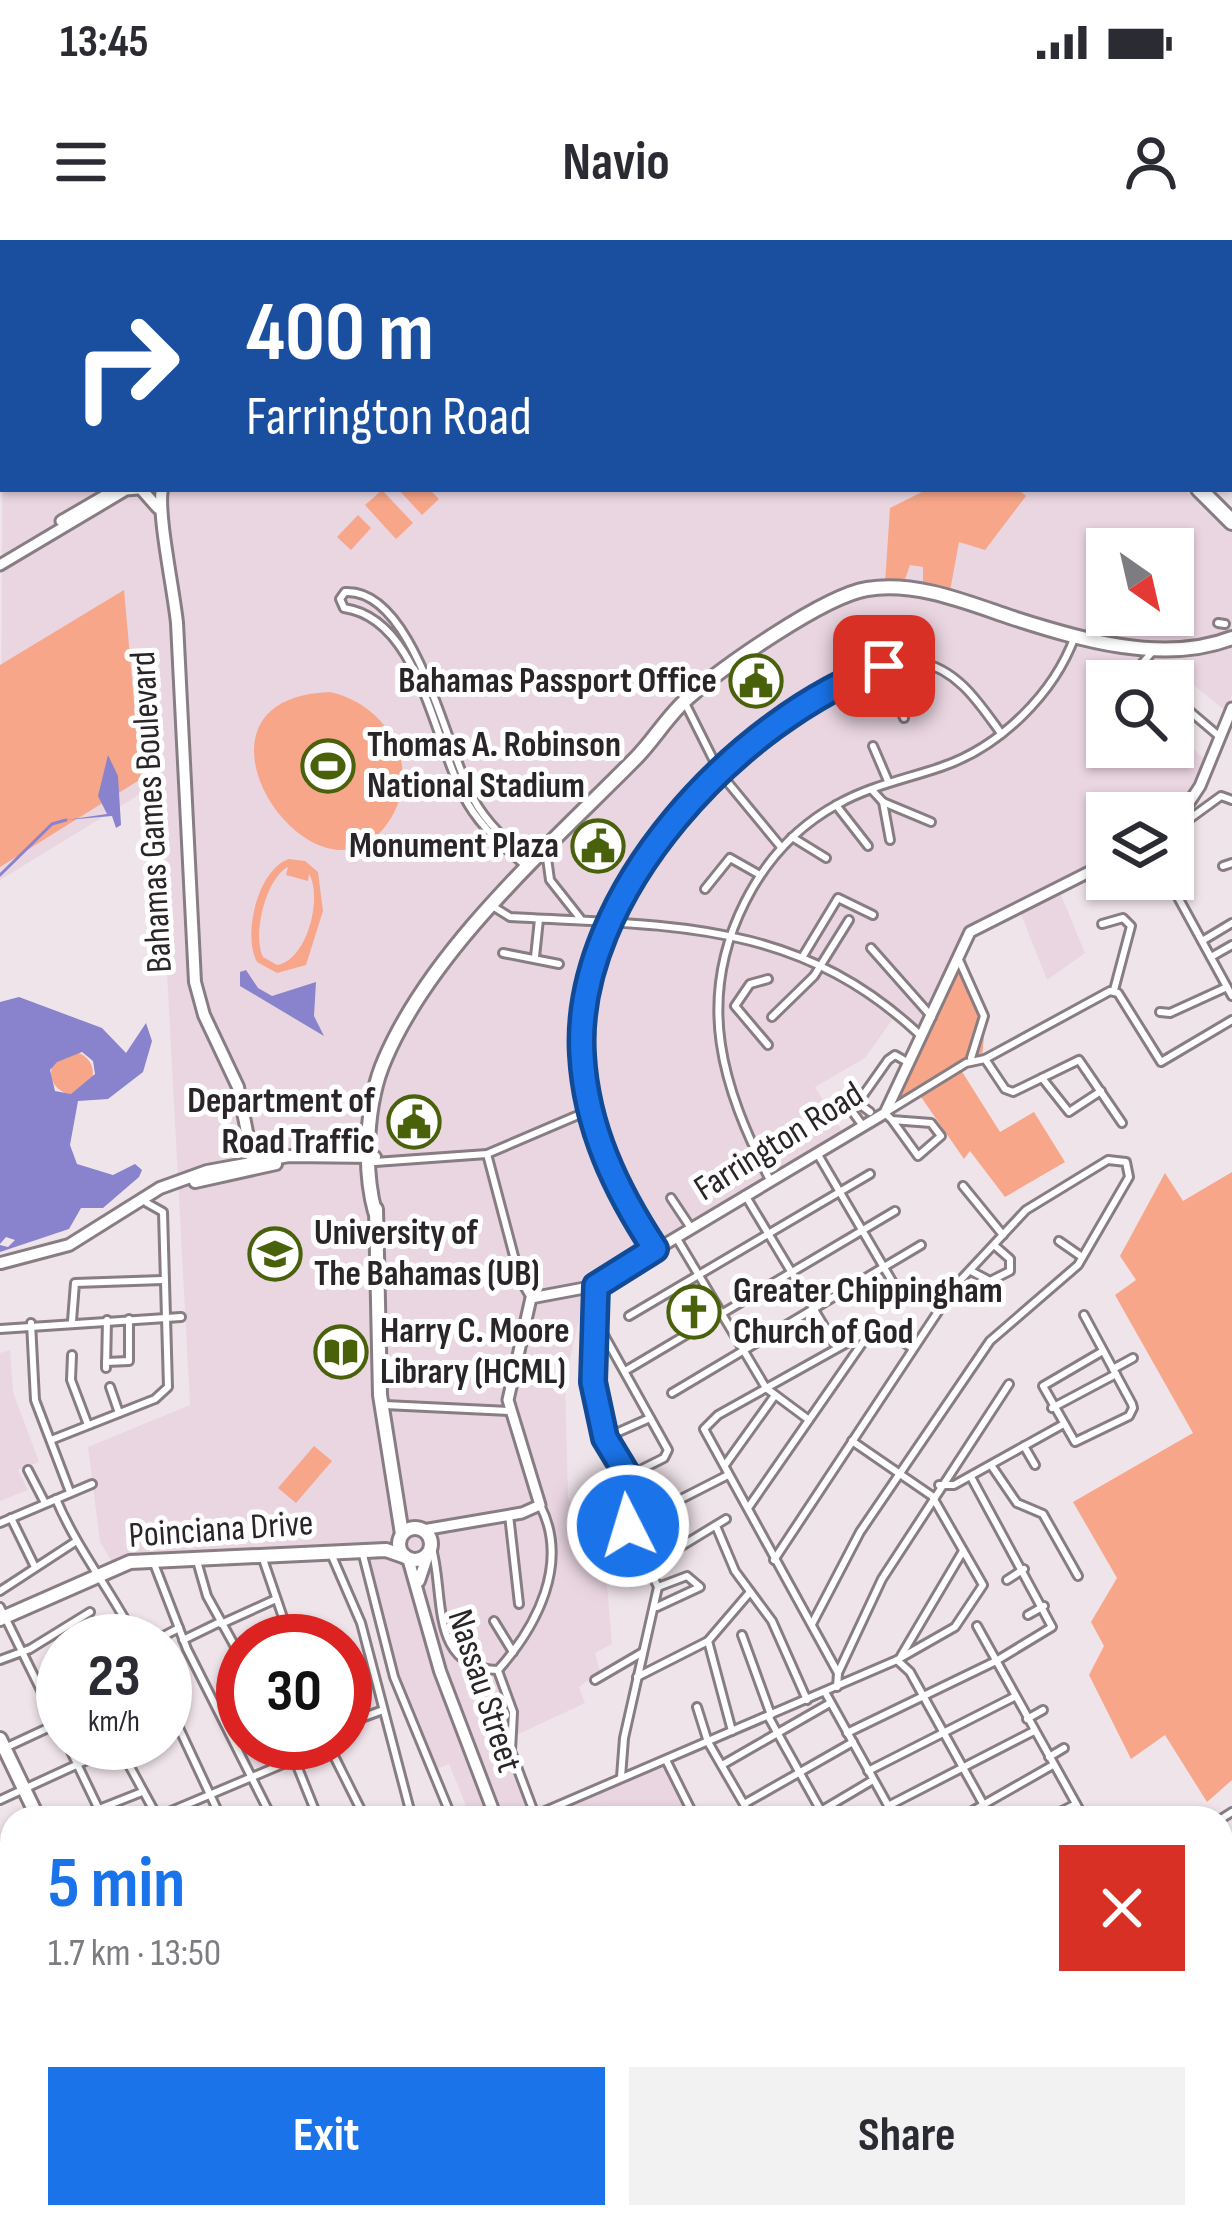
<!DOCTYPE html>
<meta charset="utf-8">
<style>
:root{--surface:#fff;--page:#f2f2f3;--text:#2b2b33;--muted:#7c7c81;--accent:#1a73e8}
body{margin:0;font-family:"Sofia Sans Condensed",sans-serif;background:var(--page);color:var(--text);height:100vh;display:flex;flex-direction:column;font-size:45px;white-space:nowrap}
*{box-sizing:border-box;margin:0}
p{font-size:39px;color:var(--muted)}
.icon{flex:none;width:66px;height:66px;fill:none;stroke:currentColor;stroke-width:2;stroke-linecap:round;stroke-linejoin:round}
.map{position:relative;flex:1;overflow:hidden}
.sheet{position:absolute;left:0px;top:1566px;width:1233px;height:423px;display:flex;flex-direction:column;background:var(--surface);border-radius:36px 36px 0 0;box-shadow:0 3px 9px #0004}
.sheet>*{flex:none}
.guide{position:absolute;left:0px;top:0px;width:1233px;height:252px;box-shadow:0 3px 9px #0004;background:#1a4fa0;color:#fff;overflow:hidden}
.needle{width:78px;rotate:146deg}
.controls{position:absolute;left:1086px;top:288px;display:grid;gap:24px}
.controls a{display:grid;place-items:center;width:108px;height:108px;border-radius:0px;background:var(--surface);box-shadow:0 3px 9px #0004;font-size:60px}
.speed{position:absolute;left:36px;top:1374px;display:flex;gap:24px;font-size:60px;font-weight:700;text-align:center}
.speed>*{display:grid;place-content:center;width:156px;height:156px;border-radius:50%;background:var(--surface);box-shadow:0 3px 9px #0004;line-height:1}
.speed small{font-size:30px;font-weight:400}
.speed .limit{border:18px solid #d22;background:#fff;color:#111}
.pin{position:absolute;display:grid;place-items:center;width:102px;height:102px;color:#fff;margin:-51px;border-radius:24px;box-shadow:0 6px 18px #0006}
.me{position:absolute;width:132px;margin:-66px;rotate:355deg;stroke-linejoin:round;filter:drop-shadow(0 0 9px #0008)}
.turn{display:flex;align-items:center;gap:42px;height:252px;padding:0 48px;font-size:54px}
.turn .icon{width:156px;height:156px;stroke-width:2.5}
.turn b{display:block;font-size:84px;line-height:102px}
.round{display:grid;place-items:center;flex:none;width:126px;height:126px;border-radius:0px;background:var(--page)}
.headline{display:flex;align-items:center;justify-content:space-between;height:204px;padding:0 48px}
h1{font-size:72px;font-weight:700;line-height:90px;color:var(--accent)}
.primary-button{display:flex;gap:24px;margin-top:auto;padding:24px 48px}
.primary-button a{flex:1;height:138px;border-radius:0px;background:var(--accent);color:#fff;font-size:48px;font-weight:700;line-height:138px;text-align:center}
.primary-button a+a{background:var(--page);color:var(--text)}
.status{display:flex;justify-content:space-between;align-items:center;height:84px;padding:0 60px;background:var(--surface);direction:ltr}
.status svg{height:33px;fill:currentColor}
header{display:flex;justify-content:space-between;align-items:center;height:156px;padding:0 48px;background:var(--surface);font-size:54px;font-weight:700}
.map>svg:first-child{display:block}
.built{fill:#ead6e1;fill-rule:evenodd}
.green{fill:#f7a689;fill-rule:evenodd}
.water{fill:#8982cc;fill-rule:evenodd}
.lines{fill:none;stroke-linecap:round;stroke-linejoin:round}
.stream{stroke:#8982cc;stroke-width:3}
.minor-casing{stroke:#877d83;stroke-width:12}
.tertiary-casing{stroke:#877d83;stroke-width:15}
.secondary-casing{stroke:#877d83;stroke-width:16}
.primary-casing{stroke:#877d83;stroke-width:18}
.trunk-casing{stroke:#877d83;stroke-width:20}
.minor{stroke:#fff;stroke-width:6}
.tertiary{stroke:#fff;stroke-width:9}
.secondary{stroke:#fff;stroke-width:10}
.primary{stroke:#fff;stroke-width:12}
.trunk{stroke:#fff;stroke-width:14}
.route-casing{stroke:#114b97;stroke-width:30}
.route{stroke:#1a73e8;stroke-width:21}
.labels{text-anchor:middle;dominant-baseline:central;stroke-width:10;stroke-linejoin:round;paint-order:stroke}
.poi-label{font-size:36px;font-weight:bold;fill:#2a2528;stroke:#fff;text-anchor:start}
.street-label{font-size:36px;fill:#2a2528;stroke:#fff}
</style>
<div class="status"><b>13:45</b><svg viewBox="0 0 49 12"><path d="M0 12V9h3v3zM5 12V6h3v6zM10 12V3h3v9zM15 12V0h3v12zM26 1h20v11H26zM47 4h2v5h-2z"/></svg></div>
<header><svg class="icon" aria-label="menu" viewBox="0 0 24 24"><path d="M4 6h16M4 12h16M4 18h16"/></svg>Navio<svg class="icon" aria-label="person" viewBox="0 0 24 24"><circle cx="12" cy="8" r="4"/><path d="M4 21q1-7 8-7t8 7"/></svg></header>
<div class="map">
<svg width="1232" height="1988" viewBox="0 0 1232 1988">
<rect width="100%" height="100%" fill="#f0e4eb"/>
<g class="built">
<path d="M3 152V249H1183L1232 289V454L1227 472 1170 426 1155 441H1107V507H1173V491L1208 522 1173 583V573H1107V620L970 687 957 702 920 799 895 776 865 818 815 847 848 900 591 1052 589 1075 580 1076 565 1139 568 1257 607 1346 612 1404 595 1413 600 1432 579 1447 585 1463 506 1500 531 1574 521 1578H471L449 1524 436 1529 397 1436 368 1337 364 1306 172 1314 112 1322 100 1302 88 1207 190 1165 157 544 0 640ZM1107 309H1173V375H1107Z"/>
<path d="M1059 650 1085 713 1047 740 1019 669Z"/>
<path d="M10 1110 13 1152 39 1222 18 1230 28 1250 0 1261V1113Z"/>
<path d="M663 1524 694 1578H538Z"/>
</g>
<g class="green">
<path d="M334 0H556L558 3H336Z"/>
<path d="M398 249H429L439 259 422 275Z"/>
<path d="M928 249H1018L1026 256 985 310 959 302 950 351 923 348V327L910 325 903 345 885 343 890 268Z"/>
<path d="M382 250 413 283 396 299 365 265Z"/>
<path d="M358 275 371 288 351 310 337 297Z"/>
<path d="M124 350 141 539 0 627V425Z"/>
<path d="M330 452C386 464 423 525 391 578 320 694 159 458 330 452Z"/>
<path d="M289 619 305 621 318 632 323 671 306 725 277 733 257 722C242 695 258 629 289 619ZM288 627 286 635 308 641 309 634C323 657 307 721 277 725L263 717C252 695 266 638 288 627Z"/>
<path d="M958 719 986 775 982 818 961 830 1000 892 1034 872 1065 922 1005 957 970 911 964 919 921 857 953 834 894 866Z"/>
<circle cx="72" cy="833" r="21"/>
<path d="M1232 932V1540L1207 1562 1165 1495 1131 1519 1089 1435 1104 1406 1091 1382 1117 1338 1073 1262 1193 1193 1115 1055 1136 1040 1120 1016 1165 933 1183 961Z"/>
<path d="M314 1206 332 1221 296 1263 278 1248Z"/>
<path d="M1232 1601V1775L1221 1757V1607Z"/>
<path d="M1221 1813 1232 1838V1975L1198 1988H1078V1977H1221Z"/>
<path d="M507 1977H581L562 1988H496L494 1984Z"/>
<path d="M772 1977H843L845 1988H761Z"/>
<path d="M925 1977H1050L1054 1988H913Z"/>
</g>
<g class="water">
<path d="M108 515 118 536 121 585 116 588 112 576 66 580 107 574 98 556Z"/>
<path d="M246 730 258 748 272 756 316 742 314 776 324 796 240 746V732Z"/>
<path d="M19 757 102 788 126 813 146 783 152 801 143 832 108 859 78 861 70 905 77 924 113 935 135 924 142 930 139 937 103 968H81L69 989 0 1012V1005L8 1007 15 1000 6 997 0 1004V762ZM82 812 93 821 95 834 71 854 55 851 50 830 57 822Z"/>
</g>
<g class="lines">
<g class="stream">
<path d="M0 635 52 584 66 580"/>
<path d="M1221 1723 1232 1726"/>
</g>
<g class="minor-casing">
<g id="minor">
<path d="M202 0 204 3"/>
<path d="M598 0 600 3"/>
<path d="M655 0 657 3"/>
<path d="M1142 0 1144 3"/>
<path d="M1203 0 1205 3"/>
<path d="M98 3 103 0"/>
<path d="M179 3 184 0"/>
<path d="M583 3 588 0"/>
<path d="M753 3 754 0"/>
<path d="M809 3 810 0"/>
<path d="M863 3 865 0"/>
<path d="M941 3 942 0"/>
<path d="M980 3 981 0"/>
<path d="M1013 3 1014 0"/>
<path d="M1066 3 1067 0"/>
<path d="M1230 39 1232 42"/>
<path d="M0 107 3 105"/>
<path d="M1230 120H1232"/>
<path d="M1218 383 1225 384"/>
<path d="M884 426 904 478"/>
<path d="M1127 441 1153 411"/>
<path d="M1173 457 1220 497"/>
<path d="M684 461 720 533 781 607"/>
<path d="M873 506 888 541"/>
<path d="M872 550 883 562 931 582"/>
<path d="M883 562 890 600"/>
<path d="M836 565 868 606"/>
<path d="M1180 579 1188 580 1221 556 1232 560"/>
<path d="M792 597 826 618"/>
<path d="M547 618 550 640 580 678"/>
<path d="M526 626C505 608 482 588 468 564 433 504 421 379 344 368L340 359 345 352C415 348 446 510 473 558 486 583 509 603 530 621"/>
<path d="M1223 626 1232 623"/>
<path d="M1168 639 1232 756"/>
<path d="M705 649 730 618 760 635"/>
<path d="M494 667 510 677C669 686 797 679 920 795"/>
<path d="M1102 684 1123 678 1131 686 1114 750"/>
<path d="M1202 701 1232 683"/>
<path d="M871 708 932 777"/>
<path d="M503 713 559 724"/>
<path d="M803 716 838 658 873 675"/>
<path d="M535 717 539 679"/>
<path d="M1211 717 1232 705"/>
<path d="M959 720 984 776 971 818"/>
<path d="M768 739 750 744 735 766 768 805"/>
<path d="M1160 772 1170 773 1227 747"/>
<path d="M772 777 814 736 849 680"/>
<path d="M985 819 1005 849 1013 852 1079 820 1122 883"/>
<path d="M1042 838 1069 872 1101 851"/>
<path d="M843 857 852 871"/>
<path d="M858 863 870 872"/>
<path d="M888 871 966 823 985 819 1110 751 1118 753 1161 822 1232 780"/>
<path d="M885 873 892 880 931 883 941 896 918 916 892 880"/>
<path d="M863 886 852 871 888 820 895 815 909 823"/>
<path d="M817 913 903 1060"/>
<path d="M487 914 520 1039 531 1058"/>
<path d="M375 922 487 914 590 870"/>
<path d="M770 940C722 847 695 761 745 662 766 620 796 587 838 564 870 546 906 539 941 527 1000 507 1054 454 1075 396"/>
<path d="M963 946 1003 995"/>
<path d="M745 955 836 1106"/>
<path d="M671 958 691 988"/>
<path d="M676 997 766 1148 809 1180"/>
<path d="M1059 1001 1082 1017"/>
<path d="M655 1009C616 950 586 887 582 815 573 676 688 545 795 472 827 451 879 413 920 422 958 430 979 463 1000 492"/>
<path d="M971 1031 990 1041 1010 1031V1019L994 1005"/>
<path d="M595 1046 593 1142 605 1198 628 1236 623 1275 658 1347 624 1498 621 1537"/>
<path d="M1084 1075 1132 1164 1133 1168 1129 1176 1075 1202 1043 1146 1103 1111"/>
<path d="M629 1076 870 934"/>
<path d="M595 1079 668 1210 664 1218 628 1236"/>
<path d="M72 1081 75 1043 163 1040"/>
<path d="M31 1083 35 1160 70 1252"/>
<path d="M0 1089 181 1077"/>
<path d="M72 1115 71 1140 88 1185"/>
<path d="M106 1122 129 1121V1079"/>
<path d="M106 1128 107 1080"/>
<path d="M1113 1129 1133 1118"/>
<path d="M625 1131 895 971"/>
<path d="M110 1147 119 1173"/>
<path d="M672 1153 921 1005"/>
<path d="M385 1165 509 1171"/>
<path d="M1052 1168 1116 1134"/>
<path d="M605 1198 650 1178"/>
<path d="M51 1200 155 1159 168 1147 163 972 147 963"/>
<path d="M1024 1206 1035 1225"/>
<path d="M725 1225 773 1158"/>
<path d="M991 1225 1017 1263 1043 1274 1078 1336"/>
<path d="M28 1230 45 1263"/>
<path d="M939 1245H954L1062 1185"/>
<path d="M56 1259C77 1309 112 1352 137 1401"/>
<path d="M748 1268 870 1092"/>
<path d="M509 1275 519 1364"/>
<path d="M11 1278 35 1327"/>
<path d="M0 1283 92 1244"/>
<path d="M630 1285 728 1235"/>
<path d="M716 1286 735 1331 772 1381 807 1460"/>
<path d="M431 1305C446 1352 427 1428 498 1430"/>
<path d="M362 1311 394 1437 452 1578"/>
<path d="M332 1316 361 1383 412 1578"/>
<path d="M263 1319 291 1401"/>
<path d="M774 1320 955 1046 1026 970 1108 920 1126 922 1129 937 1078 1025 990 1101 860 1292 812 1384"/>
<path d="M153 1321 187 1409 272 1578"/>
<path d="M197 1321 207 1356 243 1421"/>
<path d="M649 1326 726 1279"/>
<path d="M1007 1340 1024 1329"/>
<path d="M0 1351 75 1302"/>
<path d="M0 1367 63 1495"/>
<path d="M657 1367 700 1347 687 1336 658 1347"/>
<path d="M1028 1375 1044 1366"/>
<path d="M494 1381 513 1412"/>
<path d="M221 1384 276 1359"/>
<path d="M977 1386 1084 1578"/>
<path d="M742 1395 771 1475"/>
<path d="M183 1400 220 1382"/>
<path d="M154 1401 179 1388"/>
<path d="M901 1416 963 1311"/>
<path d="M0 1420 30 1409 90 1372"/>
<path d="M897 1420 910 1432 991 1578"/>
<path d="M498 1430C537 1386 570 1323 540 1265"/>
<path d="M498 1431 513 1472 511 1511 535 1575"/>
<path d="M838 1433 882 1339 1009 1144"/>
<path d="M637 1437 708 1401"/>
<path d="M595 1440 643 1412"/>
<path d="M837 1447 838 1433 704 1189 718 1175 872 1089 884 1088 912 1108"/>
<path d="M825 1452 895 1578"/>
<path d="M165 1458 221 1578"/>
<path d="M697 1467 708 1502 752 1578"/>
<path d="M768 1476 825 1578"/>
<path d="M1027 1479 1043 1470"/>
<path d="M345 1484 383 1470"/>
<path d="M732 1491 708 1401 750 1352"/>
<path d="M847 1493 996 1421 1052 1387 971 1237"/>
<path d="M67 1503 103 1578"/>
<path d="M117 1503 158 1578"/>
<path d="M288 1503 318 1578"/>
<path d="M329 1506 365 1578"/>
<path d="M7 1507 63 1481"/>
<path d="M1049 1517 1064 1508"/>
<path d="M666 1520 695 1578"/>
<path d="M722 1525 830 1463"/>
<path d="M868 1531 1014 1457"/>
<path d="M0 1560 124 1503"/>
<path d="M744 1564 853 1502"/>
<path d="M888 1566 1034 1491"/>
<path d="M157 1577 328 1505"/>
<path d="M76 1578 142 1552"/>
<path d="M529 1578 897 1420 955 1387 983 1345 932 1256 852 1201"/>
<path d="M809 1578 873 1540"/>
<path d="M960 1578 1053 1525"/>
<path d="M1048 1578 1076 1564"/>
<path d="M1221 1579 1232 1572"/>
<path d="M0 1607 12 1603"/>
<path d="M1221 1631 1232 1625"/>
<path d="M0 1659 12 1654"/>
<path d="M0 1707 12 1703"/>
<path d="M1221 1753H1232"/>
<path d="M0 1755 12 1751"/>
<path d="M1221 1802 1232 1828"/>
<path d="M0 1887 12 1880"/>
<path d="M3 1912 12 1908"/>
<path d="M0 1937 12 1930"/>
<path d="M11 1964 12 1965"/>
<path d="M20 1977 27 1988"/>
<path d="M304 1977 309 1988"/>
<path d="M374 1977 380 1988"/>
<path d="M485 1977 491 1988"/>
<path d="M800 1977 806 1983 819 1977"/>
<path d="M0 1980 12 1974"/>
<path d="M103 1985 122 1977"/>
<path d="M204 1988 229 1978"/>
<path d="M248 1988 269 1977"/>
<path d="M398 1988 418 1977"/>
<path d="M751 1988 765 1977"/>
<path d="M905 1988 921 1977"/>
</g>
</g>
<g class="tertiary-casing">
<g id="tertiary">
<path d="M0 39 3 37"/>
<path d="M61 281 116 249"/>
<path d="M0 325 126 250 138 249"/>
<path d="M1173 587 1200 546 1232 468"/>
<path d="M423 1290 522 1273 540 1265 508 1160 531 1058 595 1046 885 873 970 692 1107 623"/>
<path d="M570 1988 590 1977"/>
</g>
</g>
<g class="secondary-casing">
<g id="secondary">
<path d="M48 0 49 3"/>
<path d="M162 249C157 273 174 352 177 383L195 742 204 775 238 847 254 927"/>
<path d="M142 250 158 268"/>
<path d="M195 942 276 924"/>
<path d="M1 1023 69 1005 160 948 207 931 289 916 375 917"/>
<path d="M408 1318 440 1431 496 1578"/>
<path d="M419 1341 429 1311"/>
<path d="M636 1977 640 1988"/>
</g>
</g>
<g class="primary-casing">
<g id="primary">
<path d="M376 969 380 1155 402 1294"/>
<path d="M375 972C363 928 366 862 385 819 433 707 550 605 635 519 654 500 668 475 689 457 723 427 824 356 867 349 915 341 966 362 1010 377 1078 399 1163 425 1232 398"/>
<circle cx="415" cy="1304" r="16"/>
<path d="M0 1379 130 1322 386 1310 406 1317"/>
<path d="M0 1499 38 1578"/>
<path d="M0 1803 12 1826"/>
<path d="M95 1977 101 1988"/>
<path d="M229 1977 234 1988"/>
</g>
</g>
<g class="trunk-casing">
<g id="trunk">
<path d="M904 3V0"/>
<path d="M1199 249 1232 282"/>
<path d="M1212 1988 1232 1980"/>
</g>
</g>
<use href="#minor" class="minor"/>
<use href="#tertiary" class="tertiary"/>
<use href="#secondary" class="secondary"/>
<use href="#primary" class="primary"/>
<use href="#trunk" class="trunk"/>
</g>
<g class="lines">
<g class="route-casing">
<path id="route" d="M628 1286 622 1271 628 1236 605 1198 593 1142 596 1046 655 1009C616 950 586 887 582 815 572 654 740 477 884 426"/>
</g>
<use href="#route" class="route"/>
</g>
<defs>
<g id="civic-ring" transform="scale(2.7)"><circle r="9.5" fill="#fff" stroke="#4a610c" stroke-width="1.5"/><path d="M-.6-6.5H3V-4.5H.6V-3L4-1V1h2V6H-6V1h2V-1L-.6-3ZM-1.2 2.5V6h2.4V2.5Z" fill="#4a610c"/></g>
<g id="stadium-ring" transform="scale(2.7)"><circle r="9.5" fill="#fff" stroke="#4a610c" stroke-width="1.5"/><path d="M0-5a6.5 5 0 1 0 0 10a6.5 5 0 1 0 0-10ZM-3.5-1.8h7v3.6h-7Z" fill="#4a610c"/></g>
<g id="university-ring" transform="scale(2.7)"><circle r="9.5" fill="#fff" stroke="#4a610c" stroke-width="1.5"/><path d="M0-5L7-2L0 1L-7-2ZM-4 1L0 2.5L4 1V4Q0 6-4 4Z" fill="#4a610c"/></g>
<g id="church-ring" transform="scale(2.7)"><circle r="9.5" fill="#fff" stroke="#4a610c" stroke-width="1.5"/><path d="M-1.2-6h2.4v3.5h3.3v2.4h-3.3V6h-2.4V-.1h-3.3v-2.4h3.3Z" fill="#4a610c"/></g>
<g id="library-ring" transform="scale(2.7)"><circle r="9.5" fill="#fff" stroke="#4a610c" stroke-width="1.5"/><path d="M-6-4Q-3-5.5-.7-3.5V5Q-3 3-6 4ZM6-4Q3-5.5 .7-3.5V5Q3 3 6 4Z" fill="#4a610c"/></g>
</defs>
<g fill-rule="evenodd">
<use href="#civic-ring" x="756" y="441"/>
<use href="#stadium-ring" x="328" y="526"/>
<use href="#civic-ring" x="598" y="606"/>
<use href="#civic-ring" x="414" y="882"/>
<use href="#university-ring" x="275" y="1014"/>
<use href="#church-ring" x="694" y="1072"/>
<use href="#library-ring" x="341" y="1112"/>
</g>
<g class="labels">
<g class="poi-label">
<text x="717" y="441" text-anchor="end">Bahamas Passport Office</text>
<text x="367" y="505">Thomas A. Robinson<tspan x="367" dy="41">National Stadium</tspan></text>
<text x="559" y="606" text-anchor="end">Monument Plaza</text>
<text x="375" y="861" text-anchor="end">Department of<tspan x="375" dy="41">Road Traffic</tspan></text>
<text x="314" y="993">University of<tspan x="314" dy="41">The Bahamas (UB)</tspan></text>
<text x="733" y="1051">Greater Chippingham<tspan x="733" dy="41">Church of God</tspan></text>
<text x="380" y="1091">Harry C. Moore<tspan x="380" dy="41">Library (HCML)</tspan></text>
</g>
<g class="street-label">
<text transform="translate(152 572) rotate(-93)">Bahamas Games Boulevard</text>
<text transform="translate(779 902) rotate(-32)">Farrington Road</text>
<text transform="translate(221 1290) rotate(-4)">Poinciana Drive</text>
<text transform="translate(484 1451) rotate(72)">Nassau Street</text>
</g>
</g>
</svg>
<div class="controls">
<a><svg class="needle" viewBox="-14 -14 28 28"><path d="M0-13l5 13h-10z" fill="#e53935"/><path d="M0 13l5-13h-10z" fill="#7c7c81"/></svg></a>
<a><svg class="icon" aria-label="search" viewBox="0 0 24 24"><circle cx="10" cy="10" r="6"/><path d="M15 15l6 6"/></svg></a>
<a><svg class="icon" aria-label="layers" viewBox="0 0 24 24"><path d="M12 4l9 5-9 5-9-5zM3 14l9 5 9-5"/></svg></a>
</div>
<div class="speed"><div>23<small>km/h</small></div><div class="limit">30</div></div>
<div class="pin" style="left:884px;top:426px;background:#d93025"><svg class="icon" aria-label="arrive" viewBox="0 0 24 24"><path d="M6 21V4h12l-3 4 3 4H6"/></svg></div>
<svg class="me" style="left:628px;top:1286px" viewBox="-20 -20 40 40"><circle r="17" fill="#1a73e8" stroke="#fff" stroke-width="3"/><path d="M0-11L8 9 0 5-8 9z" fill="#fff"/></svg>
<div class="guide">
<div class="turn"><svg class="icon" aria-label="right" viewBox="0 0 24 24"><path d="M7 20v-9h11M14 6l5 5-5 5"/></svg><div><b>400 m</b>Farrington Road</div></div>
</div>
<section class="sheet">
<div class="headline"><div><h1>5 min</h1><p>1.7 km · 13:50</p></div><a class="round" style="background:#d93025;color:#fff"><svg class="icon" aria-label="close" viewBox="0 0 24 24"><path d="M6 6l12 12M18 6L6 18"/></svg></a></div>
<div class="primary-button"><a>Exit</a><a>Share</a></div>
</section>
</div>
